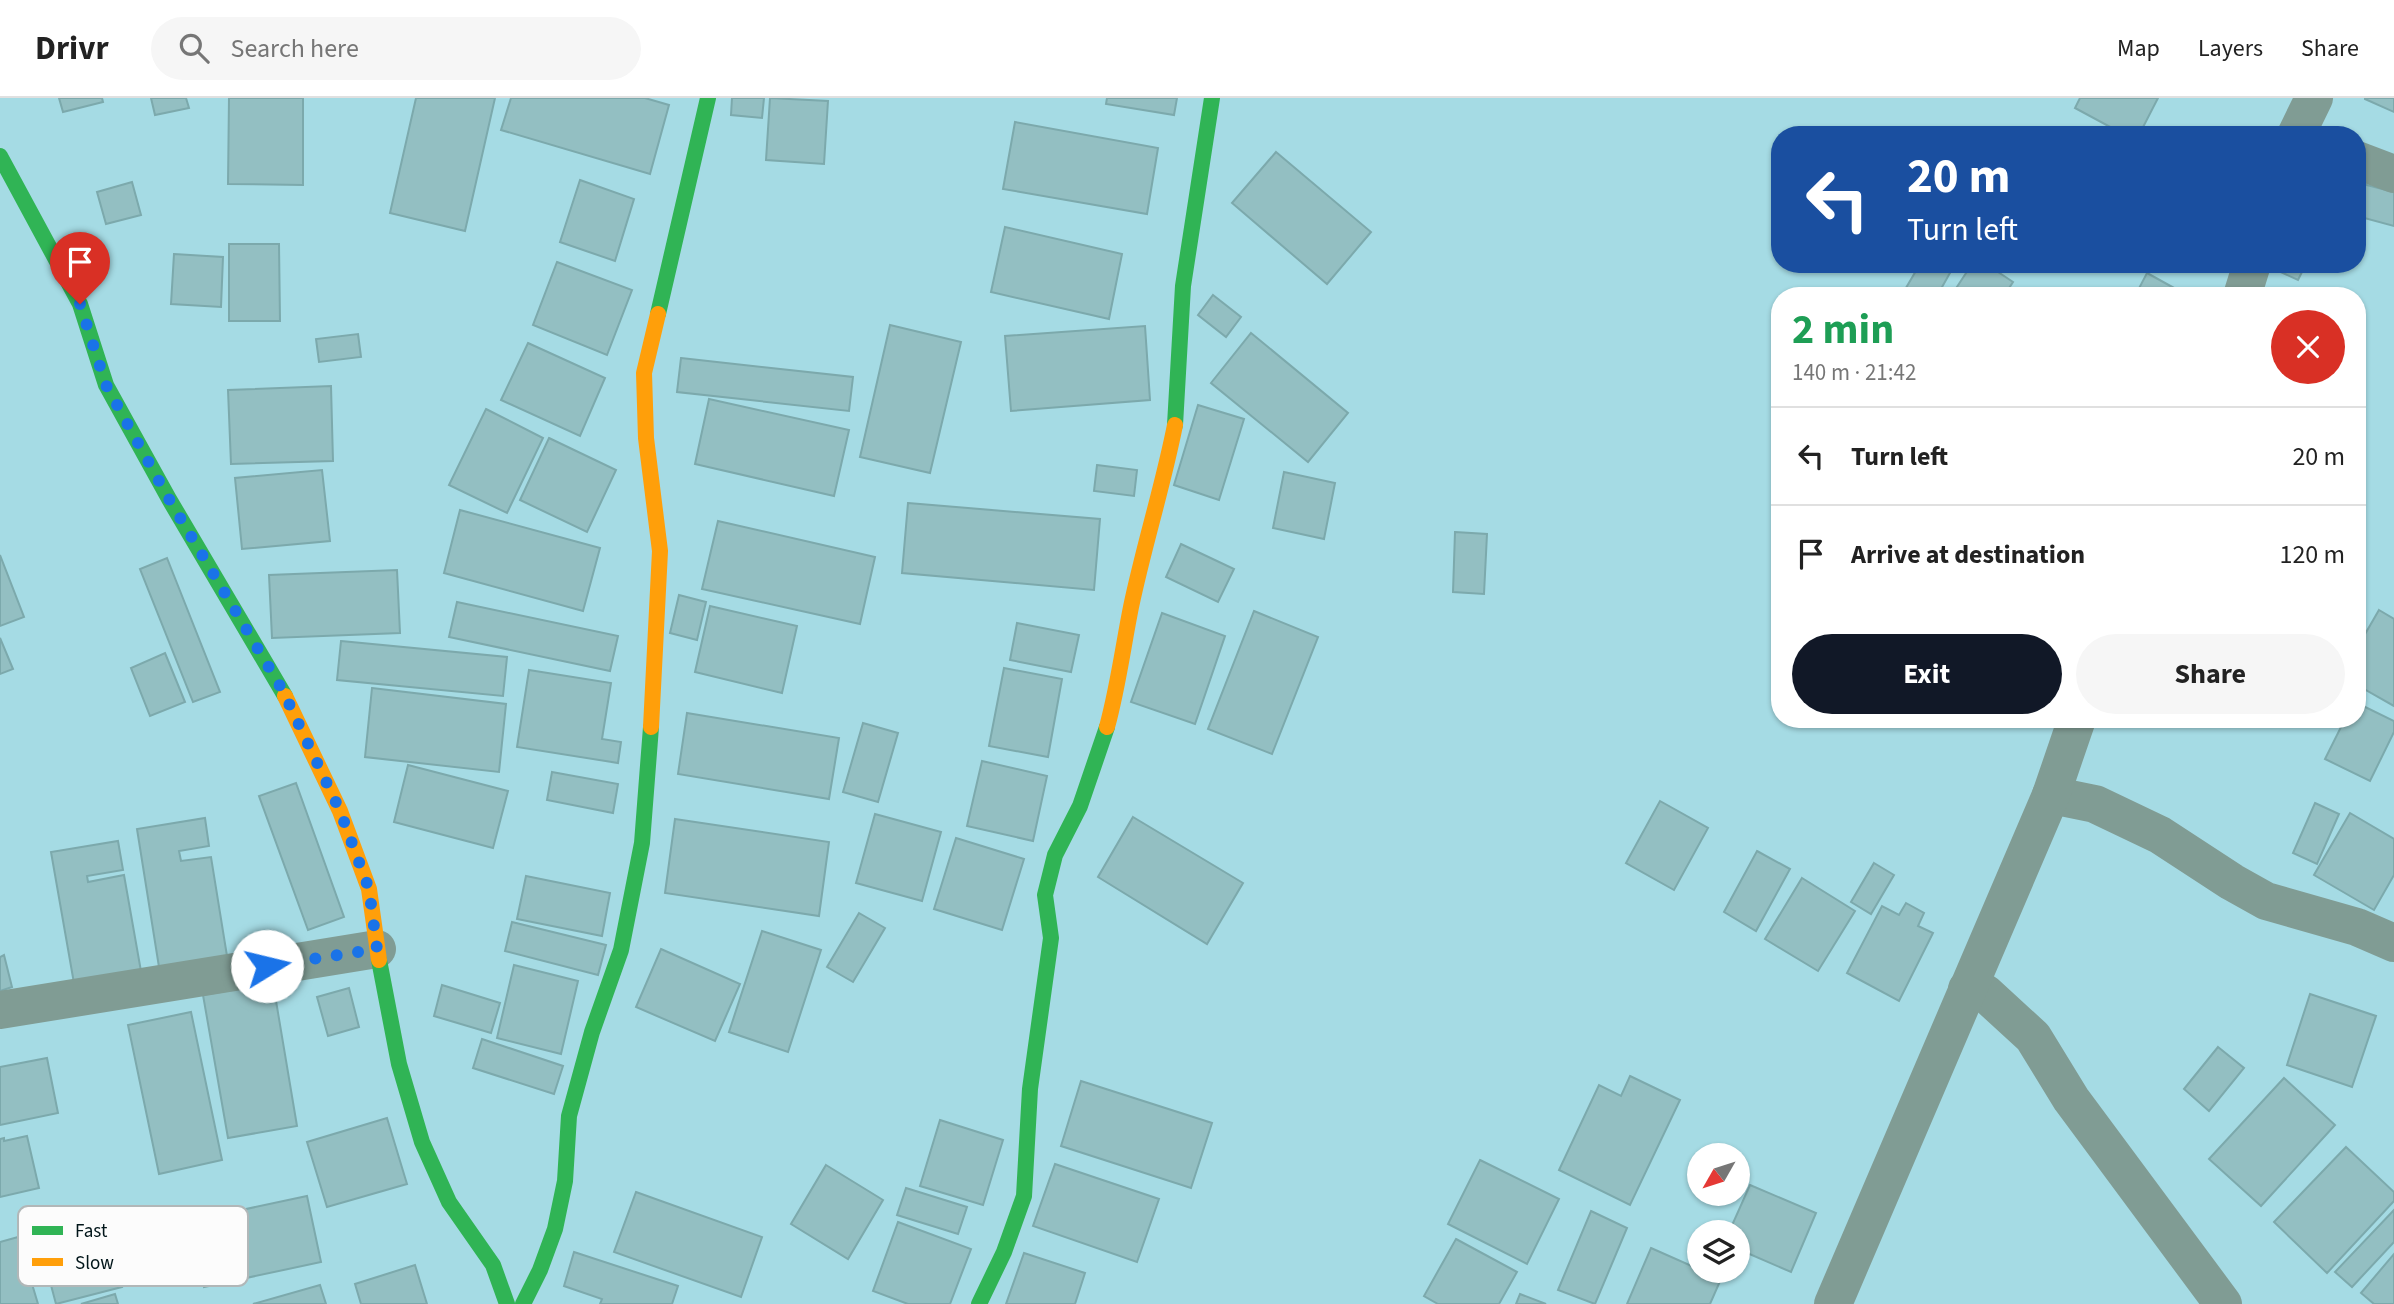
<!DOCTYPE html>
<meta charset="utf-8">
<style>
:root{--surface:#fff;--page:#f6f6f6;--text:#222;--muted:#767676;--line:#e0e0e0;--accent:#111827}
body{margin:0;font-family:"Source Sans 3",sans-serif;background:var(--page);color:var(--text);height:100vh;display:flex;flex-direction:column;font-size:26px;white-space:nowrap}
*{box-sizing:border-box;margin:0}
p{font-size:23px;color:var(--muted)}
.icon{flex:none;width:38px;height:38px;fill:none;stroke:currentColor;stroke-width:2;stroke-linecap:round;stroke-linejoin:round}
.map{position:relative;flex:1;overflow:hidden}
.side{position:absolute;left:1771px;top:189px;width:595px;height:441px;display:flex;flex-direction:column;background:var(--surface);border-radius:28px;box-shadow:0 2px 5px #0004}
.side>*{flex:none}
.banner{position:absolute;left:1771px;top:28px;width:595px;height:147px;border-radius:28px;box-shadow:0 2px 5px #0004;background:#1a4fa0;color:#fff;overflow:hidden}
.needle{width:46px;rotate:231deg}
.buttons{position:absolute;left:1687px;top:1045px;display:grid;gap:14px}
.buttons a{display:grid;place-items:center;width:63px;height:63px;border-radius:50%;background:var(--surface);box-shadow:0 2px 5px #0004;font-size:35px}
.pin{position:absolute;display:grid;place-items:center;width:60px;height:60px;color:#fff;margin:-72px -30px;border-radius:50% 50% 50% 0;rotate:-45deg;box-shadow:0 0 7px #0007}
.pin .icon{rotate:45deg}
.me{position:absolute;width:77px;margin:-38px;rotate:81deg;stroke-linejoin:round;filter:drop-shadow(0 0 5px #0008)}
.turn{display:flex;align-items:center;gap:24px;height:147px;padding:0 21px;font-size:32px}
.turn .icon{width:91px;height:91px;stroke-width:2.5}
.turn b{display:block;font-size:49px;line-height:60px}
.round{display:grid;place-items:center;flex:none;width:74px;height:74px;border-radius:37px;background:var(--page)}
.headline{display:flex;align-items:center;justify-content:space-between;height:119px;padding:0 21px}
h1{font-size:42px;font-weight:700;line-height:52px;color:#1e9e55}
.cta{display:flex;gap:14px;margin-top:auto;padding:14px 21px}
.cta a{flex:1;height:80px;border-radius:42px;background:var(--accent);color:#fff;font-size:28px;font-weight:700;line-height:80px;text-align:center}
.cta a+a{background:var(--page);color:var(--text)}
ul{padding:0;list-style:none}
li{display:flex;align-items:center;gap:21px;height:98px;padding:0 21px;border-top:2px solid var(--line)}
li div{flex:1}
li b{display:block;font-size:26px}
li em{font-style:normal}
header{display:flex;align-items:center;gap:42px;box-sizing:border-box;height:98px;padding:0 35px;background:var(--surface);border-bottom:2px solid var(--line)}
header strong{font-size:33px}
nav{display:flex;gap:38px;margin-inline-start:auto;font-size:24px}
.search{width:490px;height:63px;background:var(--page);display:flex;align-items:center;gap:18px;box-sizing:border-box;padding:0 24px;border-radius:38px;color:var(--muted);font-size:26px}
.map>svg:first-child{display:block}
.building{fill:#93bfc2;stroke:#7ca9ac;stroke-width:2}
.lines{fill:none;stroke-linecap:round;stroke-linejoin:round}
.street{stroke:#809c94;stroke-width:38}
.fast{stroke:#30b455;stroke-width:16}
.slow{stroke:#ff9f0a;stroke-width:16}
.route{stroke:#1a73e8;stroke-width:12;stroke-dasharray:0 21.6}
.key{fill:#fcfcfc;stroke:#b1b7b8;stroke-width:2}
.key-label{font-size:19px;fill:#011519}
</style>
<header>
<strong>Drivr</strong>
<div class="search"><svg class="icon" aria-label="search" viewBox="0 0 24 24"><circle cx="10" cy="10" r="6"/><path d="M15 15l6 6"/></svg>Search here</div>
<nav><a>Map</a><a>Layers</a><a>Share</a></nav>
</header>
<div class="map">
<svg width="2394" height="1206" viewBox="0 0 2394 1206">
<rect width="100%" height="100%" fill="#a5dbe4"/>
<g class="building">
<path d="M59 0H102L103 4 63 14Z"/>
<path d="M151 0H186L189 10 155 17Z"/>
<path d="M229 0H303V87L228 86Z"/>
<path d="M416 0H495L465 133 390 115Z"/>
<path d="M511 0H645L669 7 650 76 501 32Z"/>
<path d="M732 0H764L762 20 731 17Z"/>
<path d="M770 0 828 3 824 66 766 62Z"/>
<path d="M1107 0H1177L1174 17 1106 6Z"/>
<path d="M2080 0H2158L2139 37H2125L2075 10Z"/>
<path d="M2394 0V14L2365 1V0Z"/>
<path d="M1015 24 1158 50 1147 116 1003 91Z"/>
<path d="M1276 54 1371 134 1327 186 1232 105Z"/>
<path d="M580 82 634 101 615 163 560 144Z"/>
<path d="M132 84 141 117 106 126 97 94Z"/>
<path d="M2359 85 2394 94V128L2357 118Z"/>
<path d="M1005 129 1122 156 1109 221 991 194Z"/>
<path d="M229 146H279L280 223H229Z"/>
<path d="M174 156 223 159 221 209 171 206Z"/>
<path d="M557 164 632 192 607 257 533 227Z"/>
<path d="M1920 166H1955L1937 198H1908L1903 195Z"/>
<path d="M1972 166H1986L2013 184 2004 198H1951Z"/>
<path d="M2276 166H2306L2298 182 2274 171Z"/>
<path d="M2147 175 2185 196 2184 198H2135Z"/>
<path d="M1213 197 1241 219 1226 239 1198 217Z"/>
<path d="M890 227 961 244 930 375 860 359Z"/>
<path d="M1145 228 1150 302 1011 313 1005 238Z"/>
<path d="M1251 235 1348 315 1308 364 1211 285Z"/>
<path d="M358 236 361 259 319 264 316 241Z"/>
<path d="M528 245 605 280 580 338 501 302Z"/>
<path d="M681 260 853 279 849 313 677 294Z"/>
<path d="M331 288 333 363 231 366 228 292Z"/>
<path d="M709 301 849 332 834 398 695 366Z"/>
<path d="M1198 307 1244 321 1219 402 1174 387Z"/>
<path d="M486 311 543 340 507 415 449 387Z"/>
<path d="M549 340 616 372 587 434 520 402Z"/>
<path d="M1097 367 1137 372 1134 398 1094 393Z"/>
<path d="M322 372 330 443 242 451 235 380Z"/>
<path d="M1284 374 1335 385 1324 441 1273 430Z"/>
<path d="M908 405 1100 421 1094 492 902 475Z"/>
<path d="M460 412 600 450 583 513 444 475Z"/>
<path d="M718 423 875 459 860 526 702 491Z"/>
<path d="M1455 434 1487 436 1484 496 1453 494Z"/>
<path d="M1181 446 1234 471 1218 504 1166 479Z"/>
<path d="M0 457 24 519 0 528Z"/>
<path d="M167 460 220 594 193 604 140 471Z"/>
<path d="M397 472 400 535 272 540 269 477Z"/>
<path d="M679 497 706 504 697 542 670 535Z"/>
<path d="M457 504 618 538 610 573 449 539Z"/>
<path d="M710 508 797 528 782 595 695 574Z"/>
<path d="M2379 512 2394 521V608L2357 587V550Z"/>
<path d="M1254 513 1318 539 1272 656 1208 631Z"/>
<path d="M1162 515 1225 538 1195 626 1131 604Z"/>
<path d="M1017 525 1079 537 1071 574 1010 562Z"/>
<path d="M0 540 13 571 0 576Z"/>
<path d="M341 543 507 559 503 598 337 582Z"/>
<path d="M165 555 185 604 150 618 131 570Z"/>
<path d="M1004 570 1062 581 1048 659 989 648Z"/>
<path d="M529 572 611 585 602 641 621 644 618 665 517 649Z"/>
<path d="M372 590 506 606 499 674 365 659Z"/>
<path d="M2357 605 2394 623V634L2370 683 2325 661 2345 621H2357Z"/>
<path d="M687 615 839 640 829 701 678 676Z"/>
<path d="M863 625 898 635 878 704 843 694Z"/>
<path d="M982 663 1047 678 1033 743 967 728Z"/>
<path d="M408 667 508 693 493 750 394 724Z"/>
<path d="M552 674 618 686 613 715 547 702Z"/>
<path d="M296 685 344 819 308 832 259 698Z"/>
<path d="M1660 703 1708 730 1674 792 1626 765Z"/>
<path d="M2315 705 2339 716 2317 766 2293 755Z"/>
<path d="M2350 715 2394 741V777L2374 812 2314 777Z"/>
<path d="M875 716 941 734 922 803 856 785Z"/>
<path d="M1133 719 1243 785 1207 846 1098 779Z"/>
<path d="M205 720 209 748 179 753 181 763 211 759 227 858 159 869 137 731Z"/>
<path d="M675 721 829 744 819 818 665 795Z"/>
<path d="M956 740 1024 761 1002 832 934 811Z"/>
<path d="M118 743 123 772 87 778 88 784 124 777 142 879 75 891 51 754Z"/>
<path d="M1757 753 1790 771 1756 833 1724 814Z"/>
<path d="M1874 765 1894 777 1871 816 1851 804Z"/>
<path d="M526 778 610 795 602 838 517 821Z"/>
<path d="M1802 780 1855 813 1818 873 1765 841Z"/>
<path d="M1906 805 1924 815 1918 828 1933 835 1899 903 1847 875 1882 808 1899 817Z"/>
<path d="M859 815 885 830 853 884 827 869Z"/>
<path d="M512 824 606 847 598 877 505 853Z"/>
<path d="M762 833 821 852 788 954 729 934Z"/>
<path d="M661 851 740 886 715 943 636 909Z"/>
<path d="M4 857 12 889 0 893V859Z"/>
<path d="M514 867 578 883 561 956 497 940Z"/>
<path d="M273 885 297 1028 228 1040 203 897Z"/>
<path d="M442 887 500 905 491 935 434 918Z"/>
<path d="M349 890 359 929 328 938 317 899Z"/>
<path d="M2310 896 2376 918 2352 989 2287 967Z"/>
<path d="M191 914 222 1062 159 1076 128 927Z"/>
<path d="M482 941 563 968 554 996 473 970Z"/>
<path d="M2218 949 2244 970 2209 1013 2184 991Z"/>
<path d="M47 960 58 1015 0 1027V969Z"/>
<path d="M1630 978 1680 1002 1630 1107 1559 1072 1599 987 1621 998Z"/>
<path d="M2284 980 2335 1027 2261 1108 2209 1061Z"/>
<path d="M1081 983 1212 1025 1191 1090 1061 1048Z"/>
<path d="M387 1020 407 1086 327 1109 307 1044Z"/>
<path d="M940 1022 1003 1042 983 1107 920 1088Z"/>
<path d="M27 1038 39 1090 0 1099V1041L4 1040V1043Z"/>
<path d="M2346 1049 2394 1094V1103L2327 1175 2274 1124Z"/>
<path d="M1480 1062 1559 1101 1527 1166 1448 1126Z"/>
<path d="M1055 1066 1159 1101 1137 1164 1033 1128Z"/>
<path d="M826 1067 883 1102 848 1161 791 1126Z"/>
<path d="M1750 1087 1816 1115 1791 1174 1738 1151V1134H1729Z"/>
<path d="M906 1090 967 1109 958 1136 897 1117Z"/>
<path d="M636 1094 762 1139 741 1199 614 1154Z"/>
<path d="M307 1098 321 1164 204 1189 190 1123Z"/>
<path d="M2394 1112V1144L2352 1189 2335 1174Z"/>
<path d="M1591 1113 1627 1130 1595 1206 1558 1192Z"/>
<path d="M104 1124 122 1189 56 1206 39 1142Z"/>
<path d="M898 1124 971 1151 950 1206H908L873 1193Z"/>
<path d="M18 1139 38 1206H0V1144Z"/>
<path d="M1456 1141 1517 1174 1499 1206H1438L1424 1198Z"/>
<path d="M1651 1150 1721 1181 1710 1206H1627Z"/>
<path d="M574 1154 678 1188 672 1206H600L602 1201 564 1188Z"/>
<path d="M1024 1155 1085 1175 1075 1206H1006Z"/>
<path d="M2394 1156V1206H2374L2361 1195Z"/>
<path d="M415 1167 427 1206H361L355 1186Z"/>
<path d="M320 1187 326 1206H253Z"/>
<path d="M115 1196 118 1206H81Z"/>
<path d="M1520 1196 1546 1206H1516Z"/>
</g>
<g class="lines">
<g class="street">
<path d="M2296 37 2314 0"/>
<path d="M2357 62 2394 76"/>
<path d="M2242 198 2252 166"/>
<path d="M2051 697 2095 706 2160 737 2232 784 2266 803 2357 829 2394 845"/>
<path d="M1967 891 1985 895 2033 939 2071 1001 2223 1206"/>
<path d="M0 912 377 851"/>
<path d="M1833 1206 2051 697 2077 621"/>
</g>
<g class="fast">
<path d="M0 58 80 206 106 287 169 401 285 598"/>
<path d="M658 216 708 0"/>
<path d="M1175 327 1183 188 1212 0"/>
<path d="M379 862 399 966 422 1044 449 1104 493 1167 507 1206"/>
<path d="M523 1206 540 1172 555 1131 565 1083 569 1018 592 934 621 852 642 745 651 629"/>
<path d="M979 1206 1004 1154 1024 1098 1030 991 1051 840 1045 797 1055 757 1080 708 1107 629"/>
</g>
<g class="slow">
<path d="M285 598 340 713 369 791 379 862"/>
<path d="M651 629 660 453 646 340 644 275 658 216"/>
<path d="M1107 629C1118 589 1123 549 1131 509 1144 447 1163 388 1175 327"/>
</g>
</g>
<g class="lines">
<path class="route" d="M80 206 106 287 169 401 283 593 340 713 369 791 377 851 267 868"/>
</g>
<rect x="18" y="1108" width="230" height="80" rx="10" class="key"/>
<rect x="32" y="1128" width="31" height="9" fill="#30b455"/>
<rect x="32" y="1160" width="31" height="8" fill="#ff9f0a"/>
<g class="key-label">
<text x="75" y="1139">Fast</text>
<text x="75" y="1171">Slow</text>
</g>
</svg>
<div class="buttons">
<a><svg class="needle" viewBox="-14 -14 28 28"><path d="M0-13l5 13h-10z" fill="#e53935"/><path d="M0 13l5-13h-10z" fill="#767676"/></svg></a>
<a><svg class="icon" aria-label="layers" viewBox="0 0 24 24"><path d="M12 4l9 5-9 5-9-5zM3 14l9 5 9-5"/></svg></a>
</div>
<div class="pin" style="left:80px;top:206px;background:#d93025"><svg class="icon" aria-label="arrive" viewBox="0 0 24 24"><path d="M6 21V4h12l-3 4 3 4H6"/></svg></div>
<svg class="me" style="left:267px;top:868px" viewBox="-20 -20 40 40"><circle r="19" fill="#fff"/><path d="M0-13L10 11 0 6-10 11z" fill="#1a73e8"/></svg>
<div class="banner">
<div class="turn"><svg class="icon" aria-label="left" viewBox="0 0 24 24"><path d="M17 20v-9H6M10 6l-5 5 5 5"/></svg><div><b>20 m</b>Turn left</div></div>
</div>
<section class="side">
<div class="headline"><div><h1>2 min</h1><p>140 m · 21:42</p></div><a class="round" style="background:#d93025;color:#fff"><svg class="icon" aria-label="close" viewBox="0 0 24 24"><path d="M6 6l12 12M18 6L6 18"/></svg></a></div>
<ul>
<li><svg class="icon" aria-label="left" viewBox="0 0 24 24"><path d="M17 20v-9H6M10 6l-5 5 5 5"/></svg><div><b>Turn left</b></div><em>20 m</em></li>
<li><svg class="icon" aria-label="arrive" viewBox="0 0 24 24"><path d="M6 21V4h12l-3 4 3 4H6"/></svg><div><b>Arrive at destination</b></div><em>120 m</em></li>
</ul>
<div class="cta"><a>Exit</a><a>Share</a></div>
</section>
</div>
